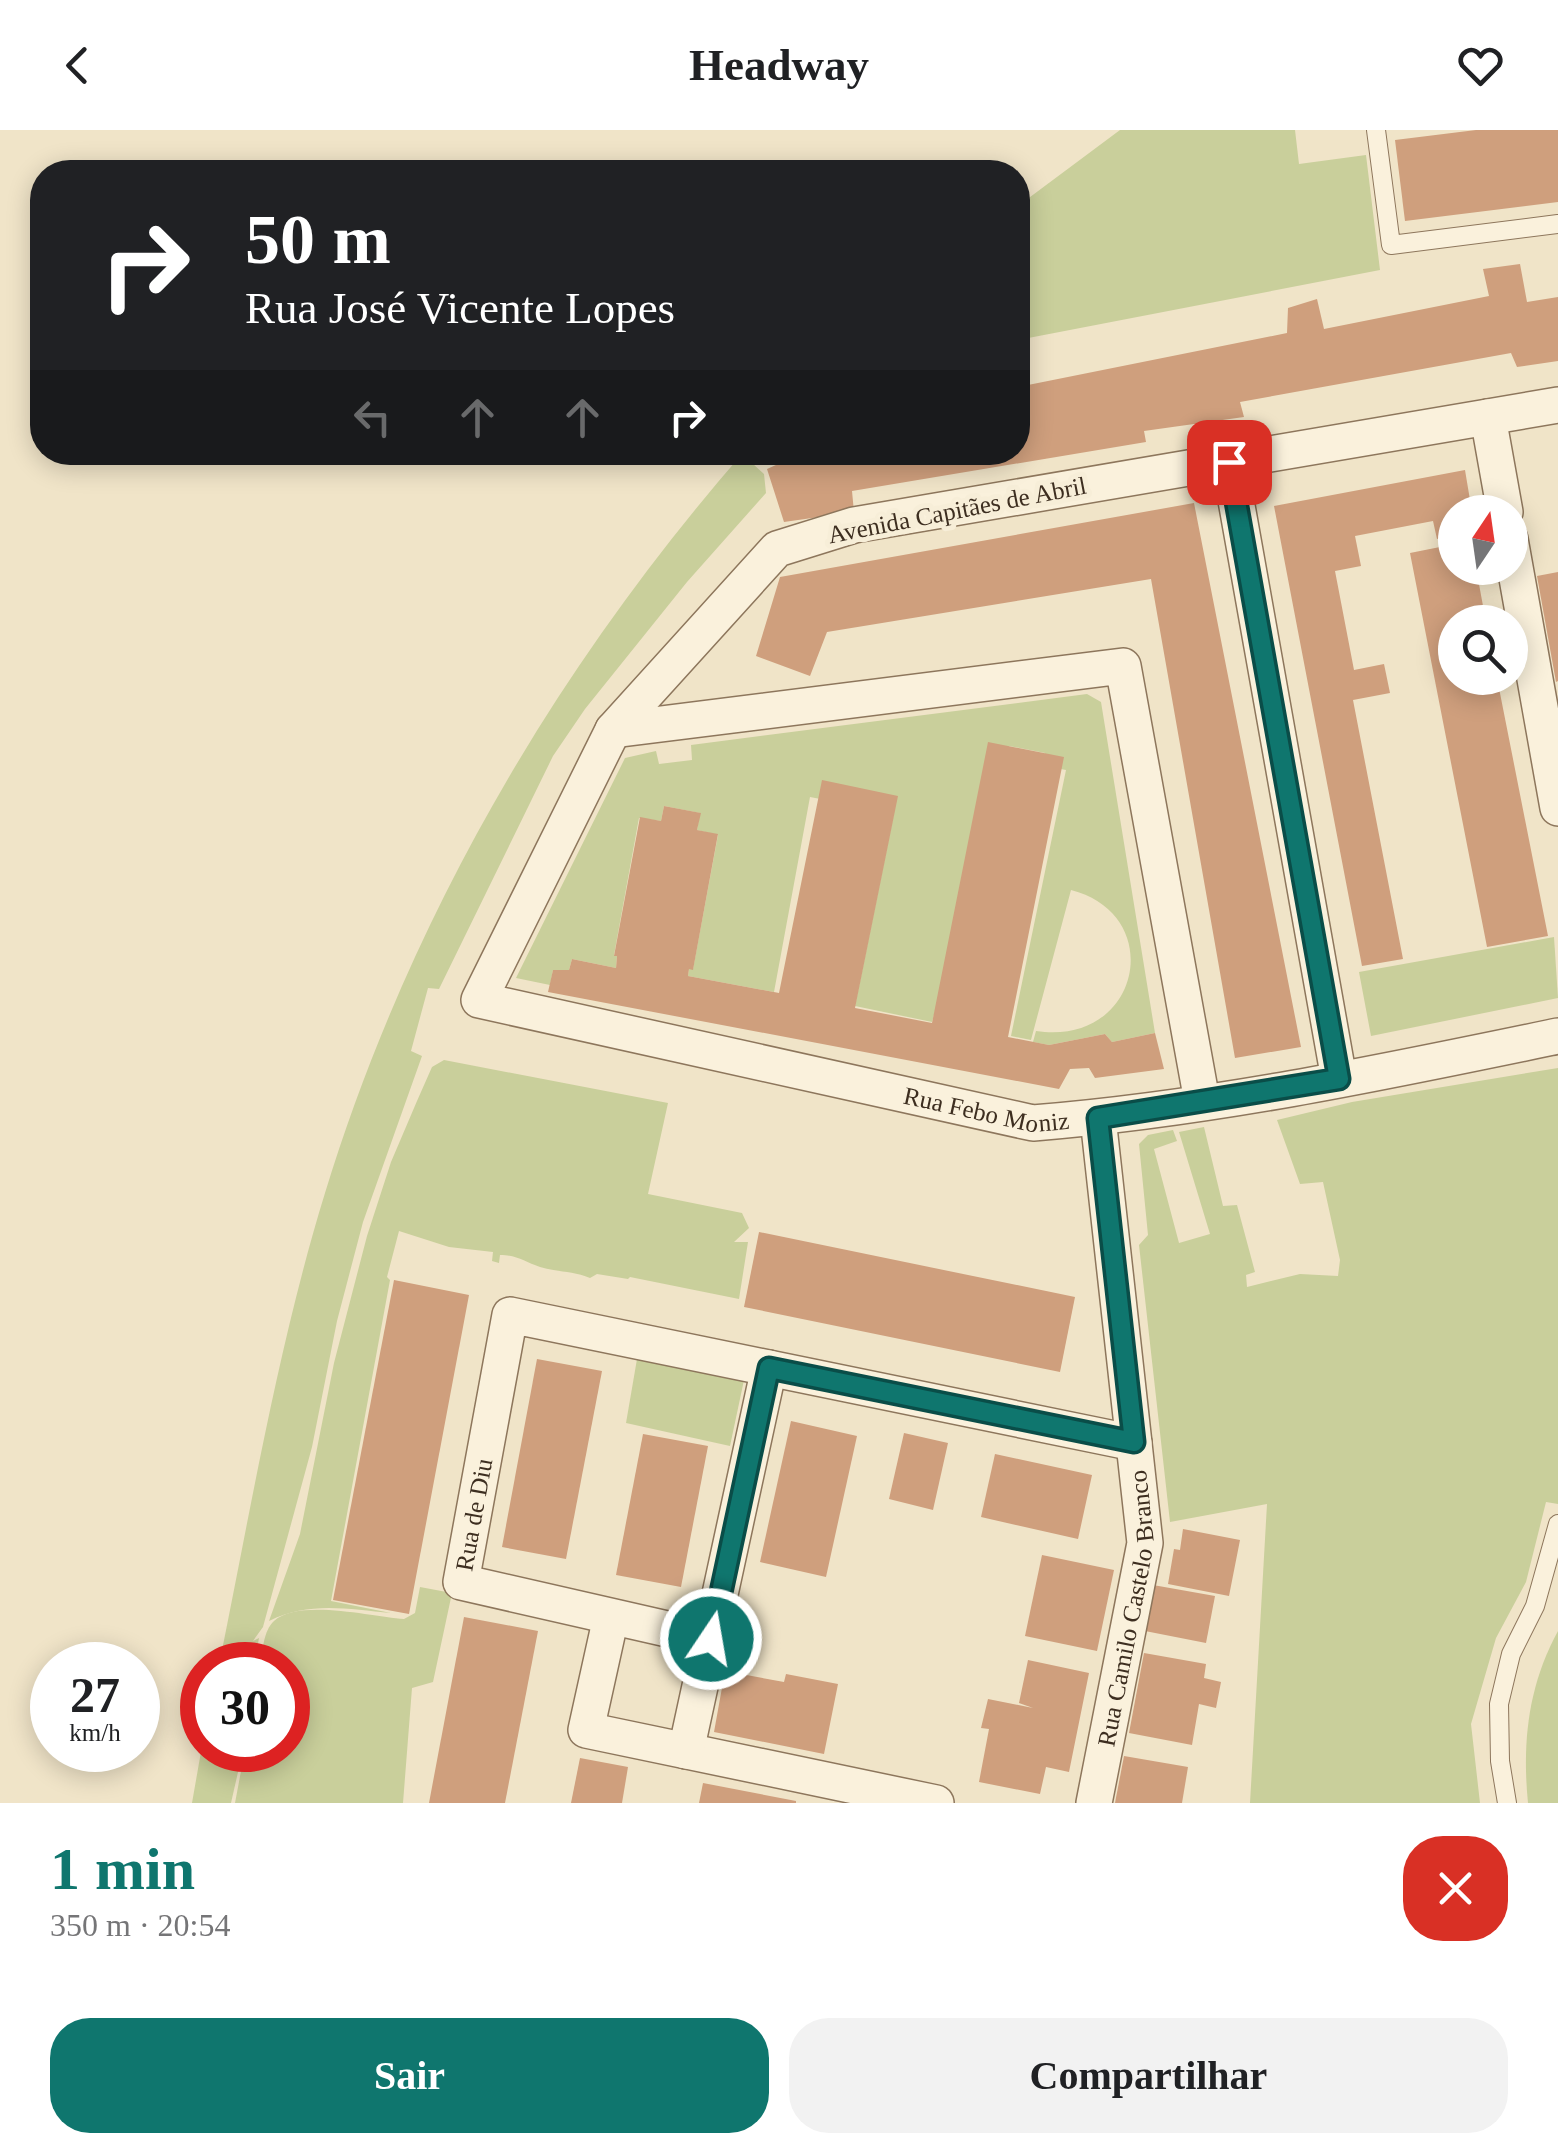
<!DOCTYPE html>
<html lang="pt">
<meta charset="utf-8">
<style>
:root{--surface:#fff;--page:#f2f2f2;--text:#202124;--muted:#757577;--accent:#0f766e}
body{margin:0;font-family:"Times New Roman",serif;background:var(--page);color:var(--text);height:100vh;display:flex;flex-direction:column;font-size:38px;white-space:nowrap}
*{box-sizing:border-box;margin:0}
p{font-size:32px;color:var(--muted)}
.icon{flex:none;width:55px;height:55px;fill:none;stroke:currentColor;stroke-width:2;stroke-linecap:round;stroke-linejoin:round}
.map{position:relative;height:1673px;overflow:hidden}
.side{display:flex;flex-direction:column;background:var(--surface);flex:1}
.side>*{flex:none}
.guide{position:absolute;left:30px;top:30px;width:1000px;height:305px;border-radius:40px;box-shadow:0 5px 25px #0003;background:#202124;color:#fff;overflow:hidden}
.needle{width:65px;rotate:13deg}
.buttons{position:absolute;left:1438px;top:365px;display:grid;gap:20px}
.buttons a{display:grid;place-items:center;width:90px;height:90px;border-radius:50%;background:var(--surface);box-shadow:0 5px 25px #0003;font-size:50px}
.speed{position:absolute;left:30px;top:1512px;display:flex;gap:20px;font-size:50px;font-weight:700;text-align:center}
.speed>*{display:grid;place-content:center;width:130px;height:130px;border-radius:50%;background:var(--surface);box-shadow:0 5px 25px #0003;line-height:1}
.speed small{font-size:25px;font-weight:400}
.speed .limit{border:15px solid #d22;background:#fff;color:#111}
.pin{position:absolute;display:grid;place-items:center;width:85px;height:85px;color:#fff;margin:-42px;border-radius:20px;box-shadow:0 5px 15px #0006}
.me{position:absolute;width:110px;margin:-55px;rotate:12deg;stroke-linejoin:round;filter:drop-shadow(0 0 8px #0008)}
.turn{display:flex;align-items:center;gap:35px;height:210px;padding:0 50px;font-size:45px}
.turn .icon{width:130px;height:130px;stroke-width:2.5}
.turn b{display:block;font-size:70px;line-height:85px}
.lanes{display:flex;align-items:center;height:95px;padding:0 50px;background:#0003;justify-content:center;gap:50px;direction:ltr}
.lanes .off{opacity:.35}
.round{display:grid;place-items:center;flex:none;width:105px;height:105px;border-radius:40px;background:var(--page)}
.headline{display:flex;align-items:center;justify-content:space-between;height:170px;padding:0 50px}
h1{font-size:60px;font-weight:800;line-height:75px;color:var(--accent)}
.button{display:flex;gap:20px;margin-top:auto;padding:20px 50px}
.button a{flex:1;height:115px;border-radius:40px;background:var(--accent);color:#fff;font-size:40px;font-weight:800;line-height:115px;text-align:center}
.button a+a{background:var(--page);color:var(--text)}
header{display:flex;justify-content:space-between;align-items:center;height:130px;padding:0 50px;background:var(--surface);font-size:45px;font-weight:800}
.map>svg:first-child{display:block}
.green{fill:#c9cf9b}
.building{fill:#cf9f7d}
.lines{fill:none;stroke-linecap:round;stroke-linejoin:round}
.lane-casing{stroke:#8d765c;stroke-width:20}
.street-casing{stroke:#8d765c;stroke-width:38}
.lane{stroke:#faf1dc;stroke-width:18}
.street{stroke:#faf1dc;stroke-width:35}
.route-casing{stroke:#0a4d48;stroke-width:25}
.route{stroke:#0f766e;stroke-width:18}
.labels{text-anchor:middle;dominant-baseline:central;stroke-width:10;stroke-linejoin:round;paint-order:stroke}
.street-label{font-size:25px;fill:#3d2e20;stroke:#f7eed8}
</style>
<header><svg class="icon" aria-label="back" viewBox="0 0 24 24"><path d="M15 5l-7 7 7 7"/></svg>Headway<svg class="icon" aria-label="heart" viewBox="0 0 24 24"><path d="M12 20l-8-8c-3-5 5-10 8-4 3-6 11-1 8 4z"/></svg></header>
<div class="map">
<svg width="1558" height="1673" viewBox="0 0 1558 1673">
<rect width="100%" height="100%" fill="#f0e4c8"/>
<g class="green">
<path d="M1120 0H1295L1299 34 1366 25 1380 140 1018 210V76Z"/>
<path d="M742 324 764 344 766 363 687 452 585 579 553 626 439 859 428 858 411 921 422 926 363 1092 337 1191 312 1317 263 1497 253 1511 259 1508 254 1535H219C251 1378 278 1216 325 1063 409 789 555 539 742 324Z"/>
<path d="M1087 564 1101 572 1155 903 1112 912 1105 904 1049 915 1033 912 1036 901C1140 917 1168 785 1071 760L1031 910 1011 906 1066 640 1044 636 1045 623 1009 616 932 892 855 876 894 683 810 667 774 862 688 846 689 839H693L718 705 697 700 700 683 664 676 661 691 639 688 614 825 617 826 616 838 572 829 569 840H553L550 855 516 848 625 628 656 621 659 634 692 630 691 615Z"/>
<path d="M1554 807 1558 868 1371 906 1359 842Z"/>
<path d="M444 930 668 973 648 1064 742 1083 749 1098 734 1112H748L739 1169 630 1147 628 1149 597 1144 590 1148C573 1141 557 1142 540 1137 525 1132 517 1125 500 1125L499 1133 492 1131 493 1122 449 1117 399 1101 387 1147 390 1150 331 1471 391 1483C348 1479 309 1471 269 1491L300 1404 334 1233 367 1106 391 1032 417 971 432 937Z"/>
<path d="M1558 938V1374L1546 1372 1526 1452 1496 1508 1471 1594 1480 1673H1250L1267 1374 1170 1392 1139 1115 1148 1105 1139 1014 1148 1005 1173 1000 1177 1011 1154 1019 1179 1113 1210 1104 1179 1002 1204 997 1223 1076 1237 1075 1255 1142 1246 1145 1247 1157 1300 1144 1338 1146 1340 1130 1323 1052 1300 1054 1277 990 1352 972Z"/>
<path d="M637 1229 744 1250 730 1316 626 1293Z"/>
<path d="M420 1457 452 1463 433 1552 412 1558 403 1673H235L245 1620H288V1535H260C263 1521 263 1501 274 1491 299 1468 373 1487 404 1489L415 1483Z"/>
<path d="M1558 1501V1673H1528C1522 1612 1528 1556 1558 1501Z"/>
<path d="M202 1616V1620H243L231 1673H192Z"/>
</g>
<g class="building">
<path d="M1476 0H1558V72L1405 91 1395 10Z"/>
<path d="M1520 134 1527 172 1558 167V231L1517 237 1511 223 1240 272 1244 287 1144 301 1146 312 852 361 854 382 784 392 767 339 805 322H1018V257L1287 203 1288 178 1317 169 1324 199 1489 166 1483 139Z"/>
<path d="M1465 340 1472 382H1455V405L1437 409 1433 391 1355 406 1361 436 1335 441 1354 540 1384 534 1390 563 1353 570 1403 829 1362 836 1274 376Z"/>
<path d="M1194 373 1301 917 1235 928 1151 449 827 502 810 546 756 526 780 447Z"/>
<path d="M1455 414V438H1476L1486 492H1455V548H1497L1548 806 1487 817 1410 423Z"/>
<path d="M1558 442V551L1556 552 1537 446Z"/>
<path d="M988 612 1064 627 1008 907 1049 915 1105 904 1112 912 1155 903 1164 939 1095 948 1089 938 1070 939 1059 959 548 862 553 840H569L572 829 616 838 617 826H614L640 687 661 691 664 676 701 683 697 700 718 704 693 840 689 839 688 846 779 863 822 650 898 666 855 878 932 893Z"/>
<path d="M759 1102 1075 1167 1060 1242 744 1177Z"/>
<path d="M394 1150 469 1165 409 1484 333 1470Z"/>
<path d="M537 1229 602 1241 566 1429 502 1417Z"/>
<path d="M791 1291 857 1306 826 1447 760 1432Z"/>
<path d="M904 1303 948 1313 933 1380 889 1369Z"/>
<path d="M643 1304 708 1316 681 1457 616 1445Z"/>
<path d="M995 1324 1092 1345 1078 1409 981 1387Z"/>
<path d="M1183 1399 1240 1410 1229 1466 1168 1454 1174 1419 1180 1420Z"/>
<path d="M1042 1425 1114 1440 1097 1521 1025 1506Z"/>
<path d="M1153 1455 1215 1466 1206 1513 1145 1501Z"/>
<path d="M464 1487 538 1501 505 1673H429Z"/>
<path d="M1144 1523 1206 1534 1204 1548 1221 1552 1216 1578 1199 1574 1192 1615 1129 1603Z"/>
<path d="M1028 1530 1089 1543 1069 1642 1046 1637 1040 1664 979 1652 989 1599 981 1598 988 1569 1033 1578 1019 1573Z"/>
<path d="M725 1541 784 1552 786 1544 838 1554 824 1624 714 1602Z"/>
<path d="M1124 1626 1188 1637 1182 1673H1115Z"/>
<path d="M580 1628 628 1637 622 1673H571Z"/>
<path d="M703 1653 796 1671V1673H699Z"/>
</g>
<g class="lines">
<g class="lane-casing">
<g id="lane">
<path d="M1376 0 1391 115 1558 94"/>
<path d="M1507 1673 1500 1631 1499 1574 1511 1524 1535 1476 1558 1394"/>
</g>
</g>
<g class="street-casing">
<g id="street">
<path id="s1" d="M1558 275 854 395 777 419 613 600 479 870 1033 993C1209 979 1385 942 1558 906"/>
<path d="M1488 287 1505 382"/>
<path d="M1229 331 1339 949"/>
<path d="M1510 409 1558 678"/>
<path d="M613 600 1123 536 1202 971"/>
<path d="M611 1487 586 1600 936 1673"/>
<path id="s2" d="M711 1509 461 1452 510 1185 1134 1313"/>
<path d="M686 1621 769 1238"/>
<path id="s3" d="M1094 1673 1145 1413 1098 988"/>
</g>
</g>
<use href="#lane" class="lane"/>
<use href="#street" class="street"/>
</g>
<g class="lines">
<g class="route-casing">
<path id="route" d="M711 1509 769 1238 1134 1312 1098 988 1339 949 1229 332"/>
</g>
<use href="#route" class="route"/>
</g>
<g class="labels">
<g class="street-label">
<text transform="translate(957 380) rotate(-11)">Avenida Capitães de Abril</text>
<text stroke="none"><textPath href="#s1" startOffset="1860">Rua Febo Moniz</textPath></text>
<text stroke="none"><textPath href="#s2" startOffset="325">Rua de Diu</textPath></text>
<text stroke="none"><textPath href="#s3" startOffset="198">Rua Camilo Castelo Branco</textPath></text>
</g>
</g>
</svg>
<div class="buttons">
<a><svg class="needle" viewBox="-14 -14 28 28"><path d="M0-13l5 13h-10z" fill="#e53935"/><path d="M0 13l5-13h-10z" fill="#757577"/></svg></a>
<a><svg class="icon" aria-label="search" viewBox="0 0 24 24"><circle cx="10" cy="10" r="6"/><path d="M15 15l6 6"/></svg></a>
</div>
<div class="speed"><div>27<small>km/h</small></div><div class="limit">30</div></div>
<div class="pin" style="left:1229px;top:332px;background:#d93025"><svg class="icon" aria-label="arrive" viewBox="0 0 24 24"><path d="M6 21V4h12l-3 4 3 4H6"/></svg></div>
<svg class="me" style="left:711px;top:1509px" viewBox="-20 -20 40 40"><circle r="17" fill="#0f766e" stroke="#fff" stroke-width="3"/><path d="M0-11L8 9 0 5-8 9z" fill="#fff"/></svg>
<div class="guide">
<div class="turn"><svg class="icon" aria-label="right" viewBox="0 0 24 24"><path d="M7 20v-9h11M14 6l5 5-5 5"/></svg><div><b>50 m</b>Rua José Vicente Lopes</div></div>
<div class="lanes"><svg class="icon off" aria-label="left" viewBox="0 0 24 24"><path d="M17 20v-9H6M10 6l-5 5 5 5"/></svg><svg class="icon off" aria-label="ahead" viewBox="0 0 24 24"><path d="M12 20V5M6 11l6-6 6 6"/></svg><svg class="icon off" aria-label="ahead" viewBox="0 0 24 24"><path d="M12 20V5M6 11l6-6 6 6"/></svg><svg class="icon" aria-label="right" viewBox="0 0 24 24"><path d="M7 20v-9h11M14 6l5 5-5 5"/></svg></div>
</div>
</div>
<section class="side">
<div class="headline"><div><h1>1 min</h1><p>350 m · 20:54</p></div><a class="round" style="background:#d93025;color:#fff"><svg class="icon" aria-label="close" viewBox="0 0 24 24"><path d="M6 6l12 12M18 6L6 18"/></svg></a></div>
<div class="button"><a>Sair</a><a>Compartilhar</a></div>
</section>
